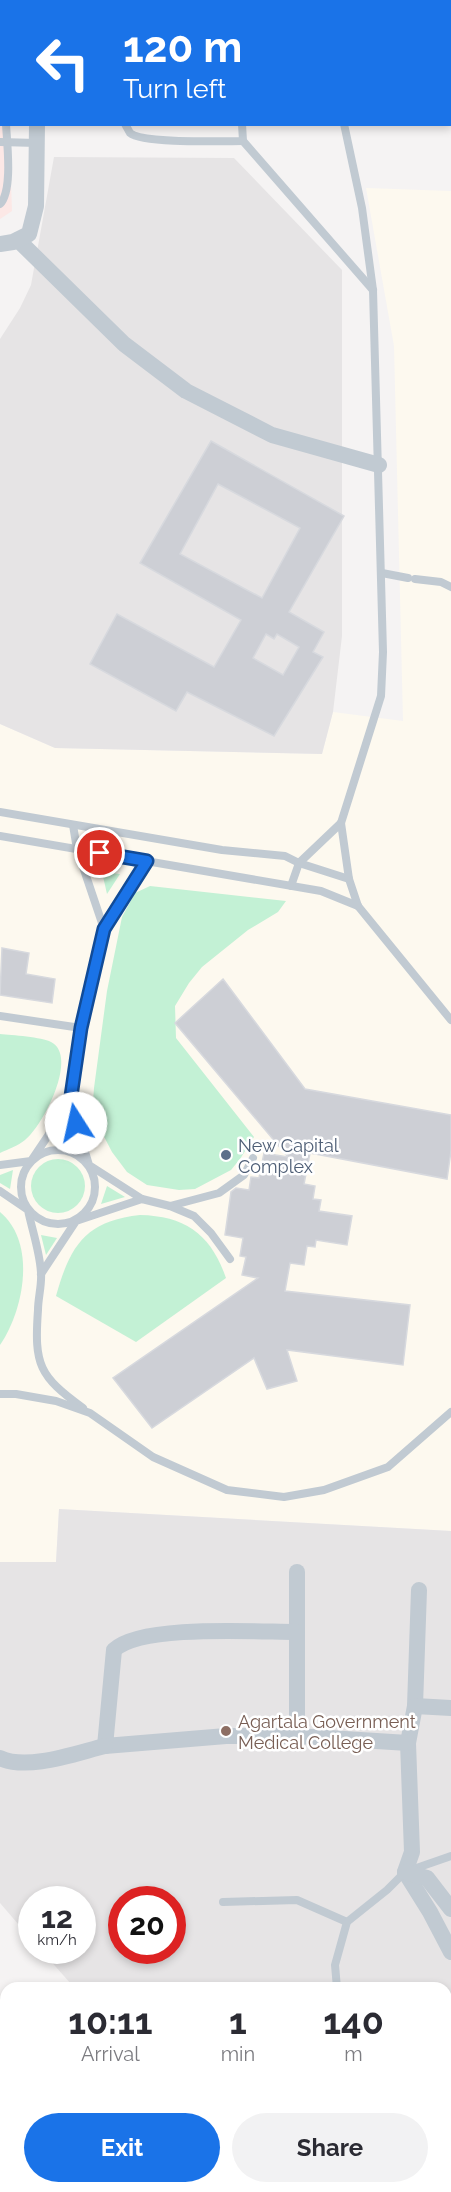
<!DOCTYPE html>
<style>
:root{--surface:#fff;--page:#f2f2f3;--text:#2b2b33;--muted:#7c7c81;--accent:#1a73e8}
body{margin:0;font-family:Raleway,sans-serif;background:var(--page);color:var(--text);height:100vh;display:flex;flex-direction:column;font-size:22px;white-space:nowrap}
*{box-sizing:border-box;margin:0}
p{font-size:20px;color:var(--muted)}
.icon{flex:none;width:33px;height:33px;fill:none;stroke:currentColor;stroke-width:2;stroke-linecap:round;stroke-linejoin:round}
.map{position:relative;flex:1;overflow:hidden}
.drawer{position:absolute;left:0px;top:1982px;width:452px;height:212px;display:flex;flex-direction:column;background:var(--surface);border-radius:18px 18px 0 0;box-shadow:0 3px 9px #0003}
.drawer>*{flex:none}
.guide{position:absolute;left:0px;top:0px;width:452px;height:126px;box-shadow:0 3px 9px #0003;background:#1a73e8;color:#fff;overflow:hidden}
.speed{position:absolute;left:18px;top:1886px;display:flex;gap:12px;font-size:30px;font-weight:700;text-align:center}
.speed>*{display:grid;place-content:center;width:78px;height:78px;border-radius:50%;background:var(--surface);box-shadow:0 3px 9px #0003;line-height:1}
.speed small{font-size:15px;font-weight:400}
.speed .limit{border:9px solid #d22;background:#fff;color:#111}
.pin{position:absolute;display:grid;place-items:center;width:51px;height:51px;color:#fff;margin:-26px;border:3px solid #fff;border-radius:50%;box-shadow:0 2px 6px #0007}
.me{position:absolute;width:66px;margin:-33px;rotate:350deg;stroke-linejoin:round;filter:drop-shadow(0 0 4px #0008)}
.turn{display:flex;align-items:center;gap:21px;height:126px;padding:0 24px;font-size:27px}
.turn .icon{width:78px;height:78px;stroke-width:2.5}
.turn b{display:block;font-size:42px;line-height:51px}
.eta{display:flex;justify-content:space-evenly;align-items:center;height:102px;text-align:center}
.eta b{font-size:36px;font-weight:700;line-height:42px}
.button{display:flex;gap:12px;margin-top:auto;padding:12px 24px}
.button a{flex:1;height:69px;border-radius:36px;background:var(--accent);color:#fff;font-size:24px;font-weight:700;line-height:69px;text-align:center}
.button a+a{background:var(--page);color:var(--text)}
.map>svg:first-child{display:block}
.commercial{fill:#fdf9ef}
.education{fill:#e6e4e5;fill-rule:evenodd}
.medical{fill:#fce8e6}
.green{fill:#c3f1d5}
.building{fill:#cdcfd5;stroke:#d7d9de;stroke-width:1.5;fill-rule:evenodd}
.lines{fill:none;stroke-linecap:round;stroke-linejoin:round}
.lane{stroke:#c1cad2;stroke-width:8}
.street{stroke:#c1cad2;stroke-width:16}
.route-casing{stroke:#114b97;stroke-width:15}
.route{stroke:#1a73e8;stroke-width:10}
.service-dot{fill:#5c6f8a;stroke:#fff;stroke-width:2}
.education-dot{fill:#8d6e63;stroke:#fff;stroke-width:2}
.labels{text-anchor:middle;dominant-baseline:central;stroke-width:5;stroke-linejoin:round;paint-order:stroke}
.service-label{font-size:18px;fill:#4e5e75;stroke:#fff;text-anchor:start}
.education-label{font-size:18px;fill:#785e54;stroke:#fff;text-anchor:start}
</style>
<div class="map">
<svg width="451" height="2192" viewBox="0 0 451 2192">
<rect width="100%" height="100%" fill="#f5f3f3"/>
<path class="commercial" d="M366 188 451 191V1531L59 1509 56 1562H0V724L55 748 322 754 333 712 403 721 394 346Z"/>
<g class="education">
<path d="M54 157 234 158 342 270V636L333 712 322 754 55 748 0 724V339L20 308 31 285Z"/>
<path d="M59 1509 451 1531V2192H68V2187H446V1988L71 1987V1984L41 1950H82V1899H32L31 1939 0 1903V1562H56ZM122 1899H172V1950H122Z"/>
</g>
<path class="medical" d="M0 23 2 124 9 125 12 211 0 219Z"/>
<g class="green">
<path d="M102 872 120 874 107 894Z"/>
<path d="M150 886 286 901 278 912 248 930 202 967 189 983 175 1006 176 1038 254 1137 240 1159 231 1170 195 1189 179 1190 147 1185 127 1172 112 1152 99 1127 93 1101 94 1088 107 991 122 917 135 893Z"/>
<path d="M0 1034C12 1035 42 1037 51 1042 79 1056 43 1126 25 1140 18 1146 8 1149 0 1153Z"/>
<path d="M70 1122 77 1144 56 1140Z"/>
<circle cx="58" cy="1186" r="27"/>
<path d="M13 1170 10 1189 0 1183V1175Z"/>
<path d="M107 1186 125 1197 101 1204Z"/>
<path d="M0 1212C37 1243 24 1310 0 1345Z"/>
<path d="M140 1215C186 1216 211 1235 226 1278L136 1342 56 1296C70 1246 85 1221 140 1215Z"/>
<path d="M41 1235 57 1238 46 1255Z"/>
</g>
<g class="building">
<path d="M211 441 344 516 289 612 324 632 313 652 323 657 274 736 187 692 176 711 90 664 117 614 214 667 241 620 140 563ZM218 484 300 528 262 598 180 554ZM266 634 274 639 277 634 299 647 283 675 253 658Z"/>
<path d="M2 948 29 953 26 974 55 979 52 1003 0 995Z"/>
<path d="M223 979 305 1089 451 1115V1151L447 1179 310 1153 304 1184 315 1186 313 1199 321 1200 319 1211 352 1216 347 1245 316 1240 315 1247 307 1246 304 1265 290 1263 285 1291 410 1305 403 1365 287 1350 297 1381 267 1389 254 1358 152 1428 113 1378 258 1278 242 1275 246 1257 240 1256 243 1238 225 1235 231 1192 236 1188 249 1190 251 1177 259 1178 264 1153 288 1157 175 1023Z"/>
</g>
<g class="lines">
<g class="lane">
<path d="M234 0V2"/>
<path d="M314 0 315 2"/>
<path d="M0 48H2"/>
<path d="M125 124C126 126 129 131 130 133 143 144 223 141 243 141L242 124"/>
<path d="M243 141 373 290"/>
<path d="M0 142 37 143"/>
<path d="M0 204C13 191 7 143 6 124"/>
<path d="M382 573 408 578"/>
<path d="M415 579 441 582 451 587"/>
<path d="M0 812 222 850 285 856 299 863 349 879"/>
<path d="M341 823 349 879 358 906 451 1020"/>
<path d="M73 825 77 849 104 929"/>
<path d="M0 836 321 891 358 906"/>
<path d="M291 886 299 863 341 823 381 696 383 652 373 290 362 208 344 124"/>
<path d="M0 1016 81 1028"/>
<circle cx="58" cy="1187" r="37"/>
<path d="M0 1165 31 1161 70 1103"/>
<path d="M0 1191 28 1210C32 1230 40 1252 41 1273 42 1285 38 1298 38 1310 34 1365 39 1376 83 1408"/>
<path d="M142 1199 89 1165 70 1103 81 1028 104 929 147 860"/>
<path d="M170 1206 219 1193 244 1175 253 1158"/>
<path d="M41 1274 76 1221 142 1199 170 1206 194 1216 211 1233 230 1259"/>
<path d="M0 1394H16L56 1401 90 1413 153 1457 227 1490 284 1497 324 1490 388 1467 451 1412"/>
<path d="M223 1902 297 1900 347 1922"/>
<path d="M337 1988 335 1965 347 1922 387 1890 405 1872 451 1856"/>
<path d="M138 2187 140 2192"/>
<path d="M389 2187 391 2192"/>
</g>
<g class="street">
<path d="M51 2 52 0"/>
<path d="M18 240 124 344 186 391 272 435 379 465"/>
<path d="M0 244 13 242 29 234 36 206 37 124"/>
<path d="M297 1572V1736"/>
<path d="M419 1590 415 1706 408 1743 412 1852 405 1872 430 1912 451 1952"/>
<path d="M297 1632C257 1632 141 1624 114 1650L105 1746 226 1736H297L408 1743"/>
<path d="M415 1706 451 1708"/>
<path d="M0 1758C28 1771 76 1753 105 1746"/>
<path d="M405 1872 427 1878 451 1909"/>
</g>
</g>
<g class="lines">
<g class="route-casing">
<path id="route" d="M76 1123 70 1103 81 1028 104 929 147 861 100 853"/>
</g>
<use href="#route" class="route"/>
</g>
<circle class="service-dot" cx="226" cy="1155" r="6"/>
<circle class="education-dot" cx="226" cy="1731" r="6"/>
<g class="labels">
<g class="service-label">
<text x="238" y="1145">New Capital<tspan x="238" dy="21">Complex</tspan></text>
</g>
<g class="education-label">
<text x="238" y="1721">Agartala Government<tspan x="238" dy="21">Medical College</tspan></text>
</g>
</g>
</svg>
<div class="speed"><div>12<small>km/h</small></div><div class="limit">20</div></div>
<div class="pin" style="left:100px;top:853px;background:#d93025"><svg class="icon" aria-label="arrive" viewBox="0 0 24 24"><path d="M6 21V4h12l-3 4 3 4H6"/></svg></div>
<svg class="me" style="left:76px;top:1123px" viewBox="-20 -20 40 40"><circle r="19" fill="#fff"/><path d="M0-13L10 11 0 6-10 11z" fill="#1a73e8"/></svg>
<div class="guide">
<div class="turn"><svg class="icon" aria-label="left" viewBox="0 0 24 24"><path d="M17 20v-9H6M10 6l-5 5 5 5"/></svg><div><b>120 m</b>Turn left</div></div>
</div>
<section class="drawer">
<div class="eta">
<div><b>10:11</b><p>Arrival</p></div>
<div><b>1</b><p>min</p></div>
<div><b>140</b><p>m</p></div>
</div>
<div class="button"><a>Exit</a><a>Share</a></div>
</section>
</div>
